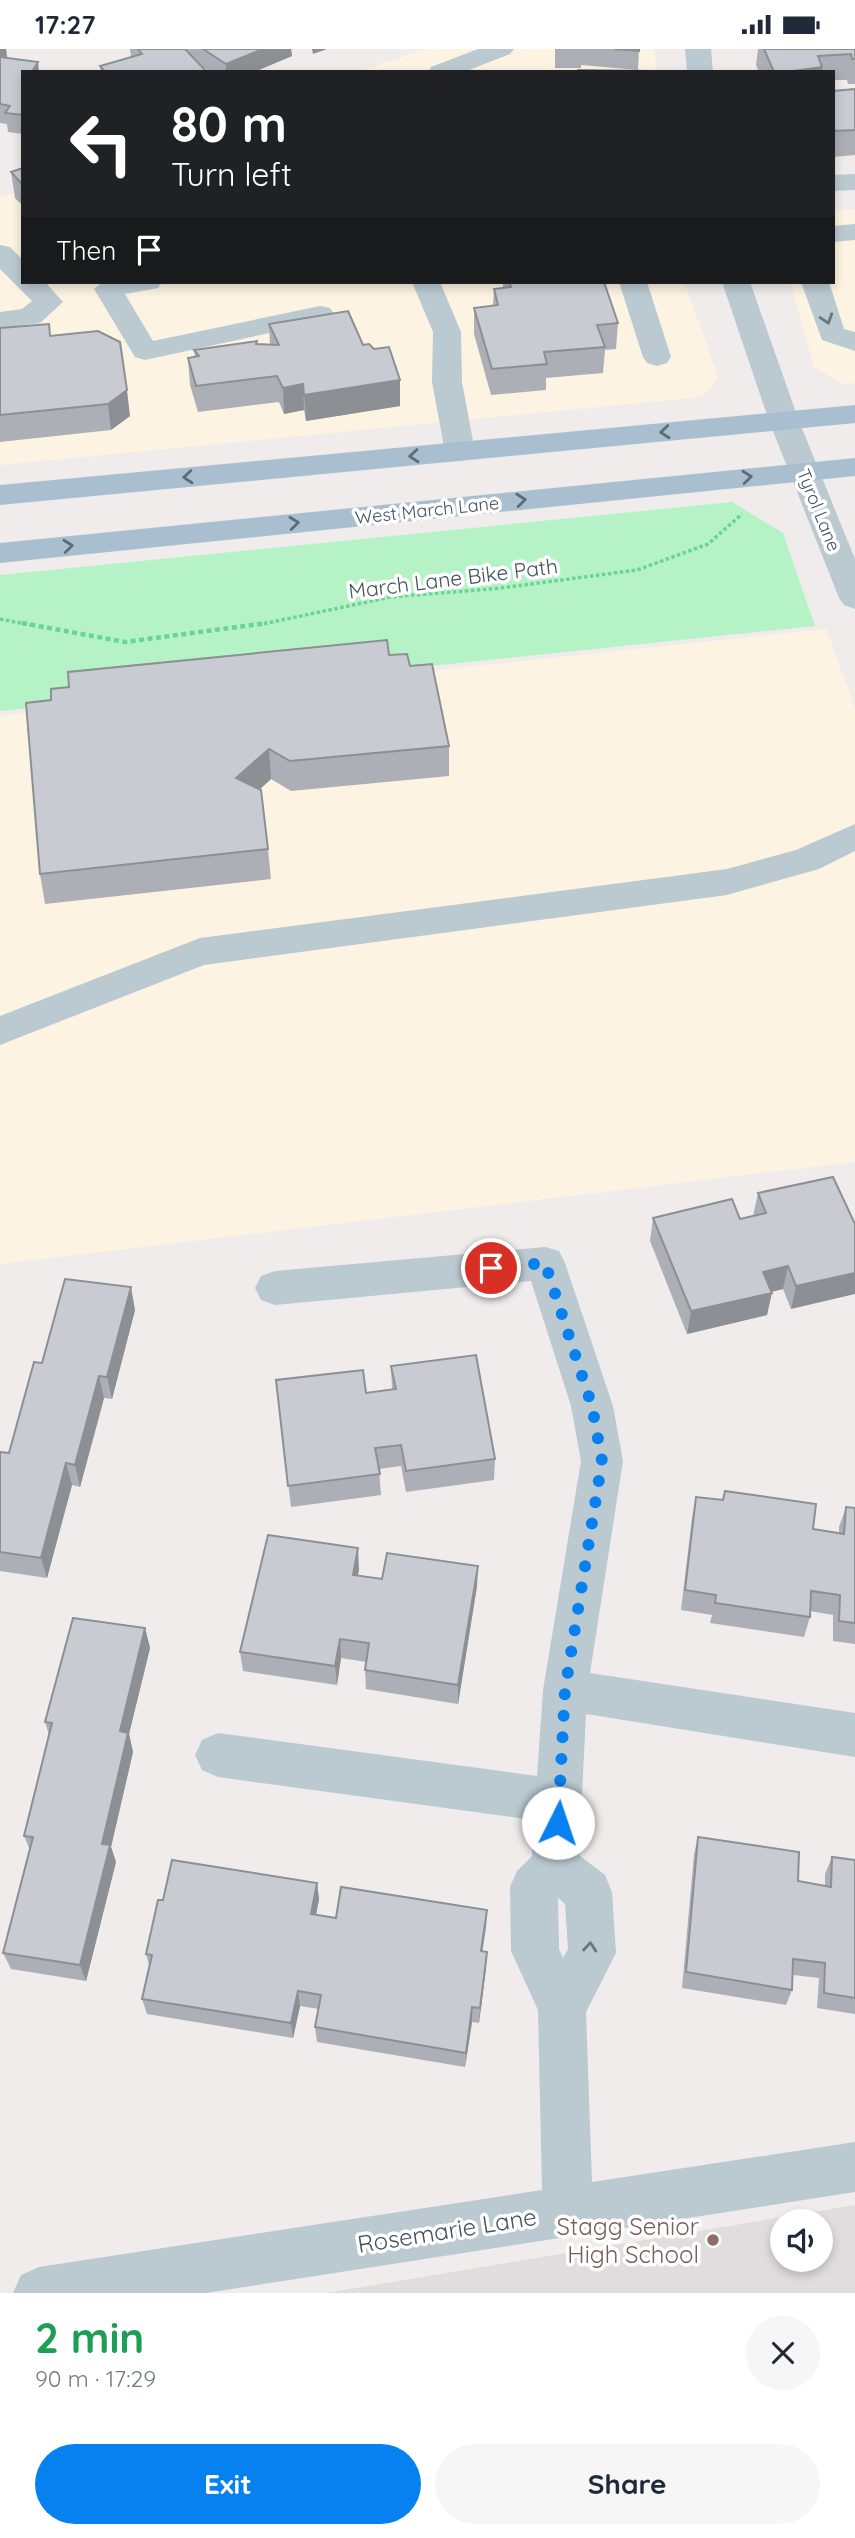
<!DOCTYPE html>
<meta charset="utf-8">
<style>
:root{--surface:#fff;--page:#f6f6f7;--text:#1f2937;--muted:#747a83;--accent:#0781ef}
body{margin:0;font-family:Quicksand,sans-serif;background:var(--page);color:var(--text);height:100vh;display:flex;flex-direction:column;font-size:26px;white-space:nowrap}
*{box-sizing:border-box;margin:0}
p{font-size:23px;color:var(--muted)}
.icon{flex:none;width:38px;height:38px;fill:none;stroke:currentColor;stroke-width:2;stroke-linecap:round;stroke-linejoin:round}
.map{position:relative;height:2244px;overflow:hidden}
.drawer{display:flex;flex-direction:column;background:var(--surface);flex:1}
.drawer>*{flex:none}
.guide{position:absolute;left:21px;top:21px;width:814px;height:214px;border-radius:0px;box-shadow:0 4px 10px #0003;background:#202124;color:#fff;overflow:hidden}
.tools{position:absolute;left:770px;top:2160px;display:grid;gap:14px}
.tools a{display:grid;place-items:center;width:63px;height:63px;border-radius:50%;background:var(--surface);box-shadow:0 4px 10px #0003;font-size:35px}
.pin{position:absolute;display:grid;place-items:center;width:60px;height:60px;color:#fff;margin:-30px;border:4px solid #fff;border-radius:50%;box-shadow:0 2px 7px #0007}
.me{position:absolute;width:77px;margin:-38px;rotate:4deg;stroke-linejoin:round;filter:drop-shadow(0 0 5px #0008)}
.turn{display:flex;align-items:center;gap:24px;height:147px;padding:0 35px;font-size:32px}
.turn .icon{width:91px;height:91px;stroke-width:2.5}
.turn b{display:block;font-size:49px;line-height:60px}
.then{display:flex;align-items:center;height:66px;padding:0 35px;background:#0003;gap:14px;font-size:26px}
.round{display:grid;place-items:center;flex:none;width:74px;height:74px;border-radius:37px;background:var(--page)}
.overview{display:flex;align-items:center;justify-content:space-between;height:119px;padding:0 35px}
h1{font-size:42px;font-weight:800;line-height:52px;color:#1e9e55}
.cta{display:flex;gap:14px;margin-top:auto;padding:14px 35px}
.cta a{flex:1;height:80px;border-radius:42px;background:var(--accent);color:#fff;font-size:28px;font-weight:800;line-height:80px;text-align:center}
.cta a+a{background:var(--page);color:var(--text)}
.status{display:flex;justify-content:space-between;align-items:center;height:49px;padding:0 35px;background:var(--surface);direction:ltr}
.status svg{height:19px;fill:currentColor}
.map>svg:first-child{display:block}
.commercial{fill:#fdf3e2}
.education{fill:#e1ddde;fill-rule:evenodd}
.green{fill:#b5f3c7}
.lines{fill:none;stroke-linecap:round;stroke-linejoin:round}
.path-far1{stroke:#6ad496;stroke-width:3.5;stroke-dasharray:3.5 2.5;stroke-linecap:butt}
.path{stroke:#6ad496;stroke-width:4.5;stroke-dasharray:5 3.5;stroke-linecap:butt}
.minor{fill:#bbc9d1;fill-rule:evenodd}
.major{fill:#a9bfcf;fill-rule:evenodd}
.wall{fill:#acafb5}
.shaded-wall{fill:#8c8f93}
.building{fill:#c8ccd2;stroke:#8c8f93;stroke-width:2}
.oneway{stroke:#67767f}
.oneway2{stroke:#5c6d79}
.route{stroke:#0781ef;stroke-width:12;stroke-dasharray:0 21.6}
.education-dot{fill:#8d6e63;stroke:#fff;stroke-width:2.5}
.labels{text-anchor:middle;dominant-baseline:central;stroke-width:7;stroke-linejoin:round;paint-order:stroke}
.far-street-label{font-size:18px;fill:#43525c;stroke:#fff}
.street-label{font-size:21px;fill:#43525c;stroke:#fff}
.near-education-label{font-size:24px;fill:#785e54;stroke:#fff;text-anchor:end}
.near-street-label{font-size:24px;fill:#43525c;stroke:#fff}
</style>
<div class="status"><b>17:27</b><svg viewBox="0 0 49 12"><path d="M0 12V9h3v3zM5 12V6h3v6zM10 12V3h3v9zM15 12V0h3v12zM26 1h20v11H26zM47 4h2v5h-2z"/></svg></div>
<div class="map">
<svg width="855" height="2244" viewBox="0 0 855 2244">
<rect width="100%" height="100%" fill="#f0ecec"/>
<g class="commercial">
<path d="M424 0H655L656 23H359Z"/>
<path d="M23 141V233H684L719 329 702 348 0 416V148Z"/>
<path d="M855 160V334L842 335 814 318 790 233H833V162Z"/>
<path d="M826 580 855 659V1113L0 1215V667Z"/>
</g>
<path class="education" d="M855 2156V2244H326ZM782 2172H821V2210H782Z"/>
<path class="green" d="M732 453 783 484 815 577 0 662V526Z"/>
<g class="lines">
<g class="path-far1">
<path d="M0 570 31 576"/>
<path d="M258 576 391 548 501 539 637 521 708 495 742 465"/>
</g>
<path class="path" d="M22 574 125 593 267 574"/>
<g class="minor">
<path d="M478 0H514L510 5 464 23H428L431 18Z"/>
<path d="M685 0H711L713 23H687Z"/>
<path d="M855 125V141L833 142V126Z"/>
<path d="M855 175V191L833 193V177Z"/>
<path d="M0 196 10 198 23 211V233H45L63 253 40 274 0 279V263L22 260 32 252 0 220Z"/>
<path d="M162 233 158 239 125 245 153 292 320 257 330 259 334 265 330 271 320 273 145 311 135 308 94 240 103 233Z"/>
<path d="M412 233H440L461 283 462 333 475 403 471 410 460 412 449 410 445 403 432 333 433 283Z"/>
<path d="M619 233H647L671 308 667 314 657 317 647 314 643 308Z"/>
<path d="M722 233H750L799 372 855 510V560L844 556 839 549 769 372Z"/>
<path d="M801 233H829L844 280 855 283V302L822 291Z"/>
<path d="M855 775V802L819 820 727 846 204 916 0 996V967L200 889 727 820 796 801Z"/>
<path d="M545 1198 559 1202 565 1214 613 1357 623 1412 590 1624 855 1664V1708L586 1665 579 1806 605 1826 612 1843 616 1904 586 1963 592 2133 855 2093V2143L206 2244H13L21 2226 39 2218 542 2141 538 1961 511 1902 510 1838 517 1822 532 1807 534 1771 218 1728 202 1721 195 1706 202 1691 218 1684 537 1727 543 1641 581 1412 571 1357 531 1232 275 1256 261 1251 255 1239 261 1227 275 1222ZM558 1849 565 1855 568 1900 563 1909 559 1900Z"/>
</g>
<g class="major">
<path d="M855 356V374L0 456V436Z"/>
<path d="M855 409V427L0 514V494Z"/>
</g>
</g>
<g class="wall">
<path d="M0 0H6L7 9 23 23V85L8 83 7 75 0 74Z"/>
<path d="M130 0H291L292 7 254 23H210L199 15 206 23H101L100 17 131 8Z"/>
<path d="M555 0H639L638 21 581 16V19H555Z"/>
<path d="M758 0H855V35H848L847 31H833V23H759L756 16Z"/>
<path d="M855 40V106L833 108V42Z"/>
<path d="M23 119V157L15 149 11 123Z"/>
<path d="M503 233H604L618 274 616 300 605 301 603 324 546 329V341L491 346 474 285V259L493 257 494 240 503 239Z"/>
<path d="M269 275 363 296 400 357 306 372 304 361 284 365 279 353 198 363 190 336 188 309 195 308 194 301 258 295 270 296Z"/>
<path d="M0 279 51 287 130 367 111 381 0 393Z"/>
<path d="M389 606 410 617 449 697V727L291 742 271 730 259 741 268 800 271 830 45 855 40 825 51 651Z"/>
<path d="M833 1128 791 1260 783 1240 771 1243 767 1266 687 1285 650 1192 653 1169 740 1170 753 1167 758 1144Z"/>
<path d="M135 1261 112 1350 104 1349 80 1438 72 1436 47 1529 0 1522V1403L9 1404 42 1314Z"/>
<path d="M391 1317 495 1410 494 1431 406 1443 401 1417 379 1420 381 1446 291 1458 276 1331 366 1344 392 1341Z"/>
<path d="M696 1448 723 1451 813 1480 839 1484V1478L846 1458 855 1459V1595L833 1592V1566L810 1562V1568L804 1588 710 1574 712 1566 681 1561 692 1469Z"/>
<path d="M359 1520 358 1527 382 1530 477 1537 458 1655 366 1640 365 1621 366 1613 341 1609 337 1636 243 1622 240 1603Z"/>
<path d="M145 1579 150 1599 129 1685 133 1703 111 1798 116 1813 86 1932 11 1920 3 1904 30 1801 24 1787 49 1686 45 1673Z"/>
<path d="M698 1788 798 1832 825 1837V1825L832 1808 855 1811V1965L817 1959 819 1929 793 1926 792 1941 786 1956 682 1939 694 1805Z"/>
<path d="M317 1834 319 1850 316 1866 336 1869 487 1861 482 1902 486 1919 479 1974 472 1973 465 2018 317 1993 315 1978 319 1960 300 1957 293 1989 147 1965 142 1950 149 1916 146 1905 163 1851Z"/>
</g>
<g class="shaded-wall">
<path d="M0 0H6L8 16 0 19Z"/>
<path d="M263 0H291L292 7 254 23H226V15Z"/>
<path d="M312 0H327L313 5Z"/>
<path d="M38 13 39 23H32Z"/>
<path d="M822 18V23H786Z"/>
<path d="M400 331V357L306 372 304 346Z"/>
<path d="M303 335 304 361 284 365 283 339Z"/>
<path d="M127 341 130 367 111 381 108 355Z"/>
<path d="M269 700 271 730 239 759 236 729Z"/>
<path d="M788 1217 783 1240 758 1246 763 1223Z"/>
<path d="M855 1224V1245L791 1260 796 1237Z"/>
<path d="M131 1238 135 1261 112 1350 107 1328Z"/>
<path d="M772 1244 767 1266 687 1285 691 1262Z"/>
<path d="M99 1327 104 1349 80 1438 75 1416Z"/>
<path d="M66 1414 72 1436 47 1529 41 1509Z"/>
<path d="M358 1499 359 1520 354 1546 353 1526Z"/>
<path d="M478 1517 477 1537 458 1655V1636Z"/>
<path d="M145 1579 150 1599 129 1685 133 1703 111 1798 116 1813 86 1932 80 1916 102 1795 120 1682Z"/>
<path d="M340 1590 341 1609 337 1636 335 1617Z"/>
<path d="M317 1834 319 1850 313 1881 311 1865Z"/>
<path d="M487 1861 486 1878 480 1918 481 1902Z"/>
<path d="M487 1903 486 1919 479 1974 480 1959Z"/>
<path d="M298 1942 300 1957 293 1989 291 1974Z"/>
<path d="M472 1958V1973L465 2018 466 2004Z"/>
</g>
<g class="building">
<path d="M138 0H185L206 22 105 23 100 17 142 5Z"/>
<path d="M203 0H263L226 15Z"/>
<path d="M614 0H639V2Z"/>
<path d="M764 0H855V10H852L851 5 818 7 822 18 786 23H774Z"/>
<path d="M0 8 38 13 32 23H23V66L5 64 10 57 0 55Z"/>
<path d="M578 21 650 22V23H578Z"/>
<path d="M855 40V81L833 82V42Z"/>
<path d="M23 119V136L11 123Z"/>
<path d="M509 233H604L618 274 597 276 605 298 544 303 547 315 492 320 474 259 498 256 494 240 511 238Z"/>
<path d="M348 262 363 296 369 295 374 300 389 298 400 331 304 346 303 335 283 339 277 327 196 337 188 309 199 307 194 301 257 292 256 295 279 296 269 275Z"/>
<path d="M49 275 50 287 98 282 120 293 127 341 108 355 0 366V279Z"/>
<path d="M387 591 389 606 407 605 410 617 432 615 449 697 290 712 269 700 236 729 261 741 268 800 40 825 26 654 51 651V640L69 638 68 623Z"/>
<path d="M833 1128 855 1175V1224L796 1237 788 1217 763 1223 772 1244 691 1262 653 1169 732 1150 740 1170 766 1164 758 1144Z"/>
<path d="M65 1230 131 1238 107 1328 99 1327 75 1416 66 1414 41 1509 0 1503V1403L9 1404 34 1313 42 1314Z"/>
<path d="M476 1306 495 1410 406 1422 401 1396 375 1399 380 1425 288 1437 276 1331 363 1321 366 1344 396 1340 391 1317Z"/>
<path d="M725 1442 816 1455 813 1480 844 1485 846 1458 855 1459V1574L839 1572 840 1546 811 1542 810 1568 715 1554 716 1546 685 1541 696 1448 723 1451Z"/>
<path d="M268 1486 358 1499 353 1526 382 1530 387 1504 478 1517 458 1636 365 1621 369 1594 340 1590 335 1617 240 1603Z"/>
<path d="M73 1569 145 1579 120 1682 128 1684 102 1795 110 1796 80 1916 3 1904 33 1788 24 1787 52 1674 45 1673Z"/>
<path d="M698 1788 799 1803 798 1832 831 1838 832 1808 855 1811V1949L824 1944 825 1914 793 1910 792 1941 686 1923Z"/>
<path d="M172 1811 317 1834 311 1865 336 1869 341 1838 487 1861 481 1902 487 1903 480 1959 472 1958 466 2004 315 1978 321 1946 298 1942 291 1974 142 1950 152 1906 146 1905 158 1851H163Z"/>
</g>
<defs><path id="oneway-chevron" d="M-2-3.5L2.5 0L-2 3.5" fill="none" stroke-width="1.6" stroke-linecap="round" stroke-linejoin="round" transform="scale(1.75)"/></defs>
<g class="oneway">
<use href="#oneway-chevron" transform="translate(827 270) rotate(72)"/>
<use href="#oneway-chevron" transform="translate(590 1898) rotate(-85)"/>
</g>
<g class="oneway2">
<use href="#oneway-chevron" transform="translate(665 383) rotate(175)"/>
<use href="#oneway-chevron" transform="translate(414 407) rotate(175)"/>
<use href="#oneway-chevron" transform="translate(188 428) rotate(175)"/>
<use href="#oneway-chevron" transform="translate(747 428) rotate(-6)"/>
<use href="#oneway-chevron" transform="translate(521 451) rotate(-6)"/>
<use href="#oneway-chevron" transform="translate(294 474) rotate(-6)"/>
<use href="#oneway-chevron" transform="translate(68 497) rotate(-6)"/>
</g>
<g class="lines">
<path class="route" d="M491 1219 545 1214 592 1357 602 1412 565 1641 558 1774"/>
</g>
<circle class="education-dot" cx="713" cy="2191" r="7"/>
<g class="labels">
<g class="far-street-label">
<text transform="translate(427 461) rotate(-6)">West March Lane</text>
<text transform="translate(819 461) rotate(68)">Tyrol Lane</text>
</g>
<g class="street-label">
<text transform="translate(453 529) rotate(-7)">March Lane Bike Path</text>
</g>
<g class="near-education-label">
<text x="699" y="2177">Stagg Senior<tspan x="699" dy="28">High School</tspan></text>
</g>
<g class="near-street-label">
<text transform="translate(447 2181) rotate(-9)">Rosemarie Lane</text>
</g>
</g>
</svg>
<div class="tools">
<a><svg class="icon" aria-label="sound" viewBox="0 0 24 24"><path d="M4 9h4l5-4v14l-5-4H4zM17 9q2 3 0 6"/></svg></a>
</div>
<div class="pin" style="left:491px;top:1219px;background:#d93025"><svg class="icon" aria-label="arrive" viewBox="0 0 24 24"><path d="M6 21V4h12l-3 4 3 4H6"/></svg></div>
<svg class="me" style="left:558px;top:1774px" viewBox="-20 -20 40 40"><circle r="19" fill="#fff"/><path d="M0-13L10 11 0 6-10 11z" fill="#0781ef"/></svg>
<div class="guide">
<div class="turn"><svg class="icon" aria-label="left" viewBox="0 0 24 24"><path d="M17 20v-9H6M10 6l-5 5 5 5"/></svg><div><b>80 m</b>Turn left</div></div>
<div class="then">Then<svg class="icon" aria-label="arrive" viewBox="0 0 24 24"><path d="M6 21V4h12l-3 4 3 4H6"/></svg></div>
</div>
</div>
<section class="drawer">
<div class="overview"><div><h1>2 min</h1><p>90 m · 17:29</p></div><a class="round"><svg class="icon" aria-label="close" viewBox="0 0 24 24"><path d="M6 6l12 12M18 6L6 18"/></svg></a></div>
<div class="cta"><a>Exit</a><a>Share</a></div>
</section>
